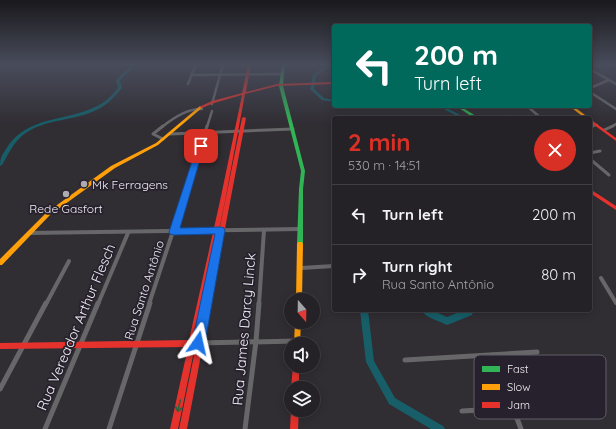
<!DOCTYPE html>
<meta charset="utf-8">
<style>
:root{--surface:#242226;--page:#2c2a2e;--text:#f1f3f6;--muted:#a3a4a7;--line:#413f43;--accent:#d93025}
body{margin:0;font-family:Quicksand,sans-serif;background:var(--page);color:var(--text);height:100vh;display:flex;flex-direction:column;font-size:15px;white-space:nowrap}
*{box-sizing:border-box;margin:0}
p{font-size:13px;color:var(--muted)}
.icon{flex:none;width:22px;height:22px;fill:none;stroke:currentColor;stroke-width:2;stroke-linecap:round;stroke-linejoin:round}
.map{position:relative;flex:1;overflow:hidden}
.panel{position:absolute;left:332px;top:116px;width:260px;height:196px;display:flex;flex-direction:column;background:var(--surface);border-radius:4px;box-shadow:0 2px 10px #0003,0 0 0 1px var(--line)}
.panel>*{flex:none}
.banner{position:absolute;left:332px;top:24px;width:260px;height:84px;border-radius:4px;box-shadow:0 2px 10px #0003,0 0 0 1px var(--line);background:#00695c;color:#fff;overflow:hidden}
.needle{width:26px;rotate:160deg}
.tools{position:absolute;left:284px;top:293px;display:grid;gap:8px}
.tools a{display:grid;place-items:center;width:36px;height:36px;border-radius:50%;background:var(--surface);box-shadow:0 2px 10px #0003,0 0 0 1px var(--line);font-size:20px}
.pin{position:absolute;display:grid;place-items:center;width:34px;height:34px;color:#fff;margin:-17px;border-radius:8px;box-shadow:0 2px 6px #0006}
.me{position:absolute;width:44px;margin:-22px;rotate:11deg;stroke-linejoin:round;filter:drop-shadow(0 0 3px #0008)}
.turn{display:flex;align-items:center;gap:14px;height:84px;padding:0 16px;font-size:18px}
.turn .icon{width:52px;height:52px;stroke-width:2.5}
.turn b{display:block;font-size:28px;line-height:34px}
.round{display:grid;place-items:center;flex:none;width:42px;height:42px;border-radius:21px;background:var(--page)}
.summary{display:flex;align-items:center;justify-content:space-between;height:68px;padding:0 16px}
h1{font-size:24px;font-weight:700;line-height:30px;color:var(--accent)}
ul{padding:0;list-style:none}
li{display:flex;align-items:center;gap:12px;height:60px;padding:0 16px;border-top:1px solid var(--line)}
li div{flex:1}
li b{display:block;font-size:15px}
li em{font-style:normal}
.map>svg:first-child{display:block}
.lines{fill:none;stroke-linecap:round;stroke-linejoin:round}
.river{fill:#175e69;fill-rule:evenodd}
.street-far3{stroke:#67676a;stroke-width:2.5}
.street-far2{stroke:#67676a;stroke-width:3}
.street-far1{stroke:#67676a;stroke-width:4}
.street{stroke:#67676a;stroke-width:5}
.fast{fill:#30b455;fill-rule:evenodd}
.slow{fill:#ff9f0a;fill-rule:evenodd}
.jam{fill:#e5322d;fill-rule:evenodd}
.oneway{stroke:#2a633e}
.route{fill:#1a73e8;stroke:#114b97}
.poi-dot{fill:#adaab1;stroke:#26212c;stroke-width:1.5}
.labels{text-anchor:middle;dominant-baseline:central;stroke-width:3.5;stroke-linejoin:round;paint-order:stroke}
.poi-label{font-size:12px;fill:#f1edf5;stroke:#26212c;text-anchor:start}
.street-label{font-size:12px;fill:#f1edf5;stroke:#26212c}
.near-street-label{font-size:14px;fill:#f1edf5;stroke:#26212c}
.key{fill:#26212c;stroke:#635e68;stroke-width:1}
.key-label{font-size:11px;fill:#f1edf5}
</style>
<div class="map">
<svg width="616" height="429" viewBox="0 0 616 429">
<rect width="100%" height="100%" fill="#302d33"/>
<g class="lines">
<g class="river">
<path d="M127 64H132L135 66 121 79 120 81 122 88C116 95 110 102 102 107 78 122 46 117 23 135 13 143 8 155 2 165L0 166C0 158 2 155 6 149 27 115 66 122 97 106 106 102 112 95 118 88L116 81C120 74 125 71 131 66Z"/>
<path d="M328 64H332L316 76 314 89 324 98 334 100V102L322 100 310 89 313 75Z"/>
<path d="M438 106H443L466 118H461Z"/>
<path d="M360 310H368L374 361 395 398 443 426 445 429H431L389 404 366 362Z"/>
<path d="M421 310H431L447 317 464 310H472L473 312 472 315 447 325C439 321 426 318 421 310Z"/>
</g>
<g class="street-far3">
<path d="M613 64H616"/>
<path d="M590 69 616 84"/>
<path d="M191 75 282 74"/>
<path d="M188 84 196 64"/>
<path d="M590 88 609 80"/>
<path d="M590 92 616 109"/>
<path d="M212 104 223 64"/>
<path d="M527 106 541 118"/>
<path d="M590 126 597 125"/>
<path d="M162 127C173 118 187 108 202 109"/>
<path d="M207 127 212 111"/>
<path d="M611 127 616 124"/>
</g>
<g class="street-far2">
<path d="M590 126H593"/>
<path d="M604 130 613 126"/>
<path d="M170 134 293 129"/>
<path d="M163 139 153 134 163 126"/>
<path d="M590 153 600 151"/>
<path d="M590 159 609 175"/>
<path d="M182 205 207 126"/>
</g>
<g class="street-far1">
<path d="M29 233 300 229"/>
<path d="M301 268 334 266"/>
<path d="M601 278 616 303"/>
<path d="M46 304 69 261"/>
<path d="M98 304 128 233"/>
<path d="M149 304 182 204"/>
<path d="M259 304 264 230"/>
</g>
<g class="street">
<path d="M200 343 297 341"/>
<path d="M493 355 521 429"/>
<path d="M405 360 537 352"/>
<path d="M0 389 46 303"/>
<path d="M462 411 553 406"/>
<path d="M45 429 98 303"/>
<path d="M109 429 150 303"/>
<path d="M245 429 256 341 259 303"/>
</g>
<g class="fast">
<path d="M282 64H285L283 86 305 171 303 189V244L302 246H298L297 244 299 189 301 171 279 86Z"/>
<path d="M456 106H460L479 118H474Z"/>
</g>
<g class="slow">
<path d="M200 106 203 107 158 145 115 168 50 215 2 265H0V259L46 213 111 166 156 143Z"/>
<path d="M569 106H573L589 118H585Z"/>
<path d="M298 242H302L303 244 302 300H296L297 244Z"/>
<path d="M295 322H301L300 344H294Z"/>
</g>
<g class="jam">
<path d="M0 64H5L0 66Z"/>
<path d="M248 64H251L246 92 277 84 334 82V84L277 86 245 94 225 201 196 340H197L242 118 244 117 246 118 187 429H179L196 346H195L178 429H170L188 347 0 349V343L189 340 220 201 242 95 214 103 202 108 199 107 212 101 242 93Z"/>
<path d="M590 119 616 138V141L590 122Z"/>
<path d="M590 189 616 206V210L590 193Z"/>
<path d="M293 366H299V388H291Z"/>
<path d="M291 410H299L298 429H290Z"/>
</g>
</g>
<defs><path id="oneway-shaft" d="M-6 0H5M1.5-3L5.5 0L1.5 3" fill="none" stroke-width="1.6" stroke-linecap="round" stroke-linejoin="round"/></defs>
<use class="oneway" href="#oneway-shaft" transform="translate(179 406) rotate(102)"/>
<linearGradient id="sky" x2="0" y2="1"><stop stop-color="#1a191c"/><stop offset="0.52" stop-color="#484c5b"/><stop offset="1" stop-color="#484c5b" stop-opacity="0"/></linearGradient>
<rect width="616" height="124" fill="url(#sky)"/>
<path class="route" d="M201 143 204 146 180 228 221 227 224 228 225 230 205 343 203 347 198 349 194 347 192 343 215 234 174 235 170 234 169 232 197 146Z"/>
<g class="poi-dot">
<circle cx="84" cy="184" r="4"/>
<circle cx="66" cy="194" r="4"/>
</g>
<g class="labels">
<g class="poi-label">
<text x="92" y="184">Mk Ferragens</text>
<text x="66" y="208" text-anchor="middle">Rede Gasfort</text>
</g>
<g class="street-label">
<text transform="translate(144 290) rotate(-72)">Rua Santo Antônio</text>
</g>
<g class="near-street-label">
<text transform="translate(76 327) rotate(-67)">Rua Vereador Arthur Flesch</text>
<text transform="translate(244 329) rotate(-85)">Rua James Darcy Linck</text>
</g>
</g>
<rect x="474" y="355" width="132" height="64" rx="6" class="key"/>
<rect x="482" y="366" width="18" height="6" fill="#30b455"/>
<rect x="482" y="384" width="18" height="6" fill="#ff9f0a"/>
<rect x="482" y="402" width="18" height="6" fill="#e5322d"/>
<g class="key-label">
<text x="507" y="373">Fast</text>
<text x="507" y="391">Slow</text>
<text x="507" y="409">Jam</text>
</g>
</svg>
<div class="tools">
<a><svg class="needle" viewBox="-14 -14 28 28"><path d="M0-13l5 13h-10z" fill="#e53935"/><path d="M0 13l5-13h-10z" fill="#a3a4a7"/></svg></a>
<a><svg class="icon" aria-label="sound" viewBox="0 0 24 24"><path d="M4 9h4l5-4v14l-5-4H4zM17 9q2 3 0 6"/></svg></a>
<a><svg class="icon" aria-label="layers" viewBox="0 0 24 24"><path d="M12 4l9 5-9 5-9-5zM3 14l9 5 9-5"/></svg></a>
</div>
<div class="pin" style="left:201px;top:146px;background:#d93025"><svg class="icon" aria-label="arrive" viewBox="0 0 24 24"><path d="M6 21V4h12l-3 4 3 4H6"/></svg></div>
<svg class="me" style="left:198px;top:343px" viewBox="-20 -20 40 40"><path d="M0-17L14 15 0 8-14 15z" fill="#1a73e8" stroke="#fff" stroke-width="4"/></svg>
<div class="banner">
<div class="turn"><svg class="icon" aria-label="left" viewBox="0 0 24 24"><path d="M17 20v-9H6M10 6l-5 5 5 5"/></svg><div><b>200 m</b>Turn left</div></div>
</div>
<section class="panel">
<div class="summary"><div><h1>2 min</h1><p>530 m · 14:51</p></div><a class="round" style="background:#d93025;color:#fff"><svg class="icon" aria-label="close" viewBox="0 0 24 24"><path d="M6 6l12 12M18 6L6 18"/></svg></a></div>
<ul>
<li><svg class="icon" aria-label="left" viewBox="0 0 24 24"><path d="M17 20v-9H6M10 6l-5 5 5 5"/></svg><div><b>Turn left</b></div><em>200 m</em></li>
<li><svg class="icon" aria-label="right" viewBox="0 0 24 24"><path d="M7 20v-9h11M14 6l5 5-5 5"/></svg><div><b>Turn right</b><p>Rua Santo Antônio</p></div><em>80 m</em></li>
</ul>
</section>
</div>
